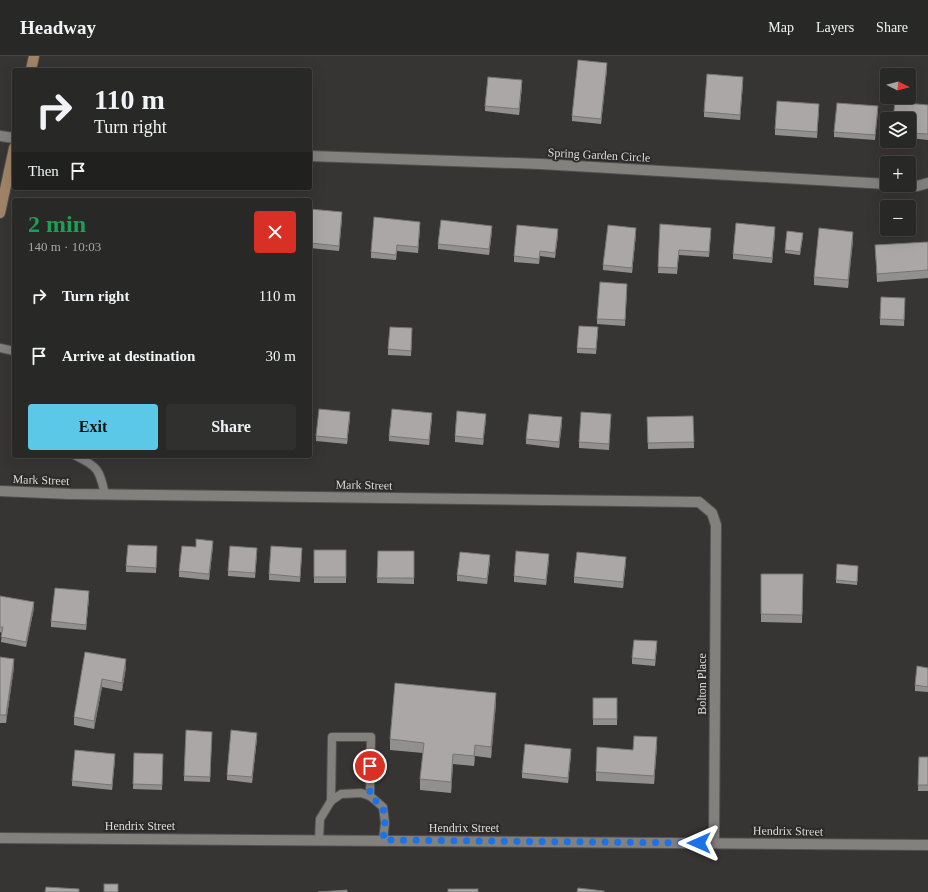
<!DOCTYPE html>
<meta charset="utf-8">
<style>
:root{--surface:#282826;--page:#30302e;--text:#f1f3f6;--muted:#a5a6a7;--line:#444443;--accent:#5ac8e6}
body{margin:0;font-family:Georgia,serif;background:var(--page);color:var(--text);height:100vh;display:flex;flex-direction:column;font-size:15px;white-space:nowrap}
*{box-sizing:border-box;margin:0}
p{font-size:13px;color:var(--muted)}
.icon{flex:none;width:22px;height:22px;fill:none;stroke:currentColor;stroke-width:2;stroke-linecap:round;stroke-linejoin:round}
.map{position:relative;flex:1;overflow:hidden}
.sheet{position:absolute;left:12px;top:142px;width:300px;height:260px;display:flex;flex-direction:column;background:var(--surface);border-radius:4px;box-shadow:0 4px 16px #0002,0 0 0 1px var(--line)}
.sheet>*{flex:none}
.hud{position:absolute;left:12px;top:12px;width:300px;height:122px;border-radius:4px;box-shadow:0 4px 16px #0002,0 0 0 1px var(--line);background:#282826;color:var(--text);overflow:hidden}
.needle{width:26px;rotate:96deg}
.controls{position:absolute;left:880px;top:12px;display:grid;gap:8px}
.controls a{display:grid;place-items:center;width:36px;height:36px;border-radius:4px;background:var(--surface);box-shadow:0 4px 16px #0002,0 0 0 1px var(--line);font-size:20px}
.pin{position:absolute;display:grid;place-items:center;width:34px;height:34px;color:#fff;margin:-17px;border:2px solid #fff;border-radius:50%;box-shadow:0 1px 4px #0007}
.me{position:absolute;width:44px;margin:-22px;rotate:270deg;stroke-linejoin:round;filter:drop-shadow(0 0 3px #0008)}
.turn{display:flex;align-items:center;gap:14px;height:84px;padding:0 16px;font-size:18px}
.turn .icon{width:52px;height:52px;stroke-width:2.5}
.turn b{display:block;font-size:28px;line-height:34px}
.then{display:flex;align-items:center;height:38px;padding:0 16px;background:#0003;gap:8px;font-size:15px}
.round{display:grid;place-items:center;flex:none;width:42px;height:42px;border-radius:4px;background:var(--page)}
.summary{display:flex;align-items:center;justify-content:space-between;height:68px;padding:0 16px}
h1{font-size:24px;font-weight:700;line-height:30px;color:#1e9e55}
.cta{display:flex;gap:8px;margin-top:auto;padding:8px 16px}
.cta a{flex:1;height:46px;border-radius:4px;background:var(--accent);color:#111;font-size:16px;font-weight:700;line-height:46px;text-align:center}
.cta a+a{background:var(--page);color:var(--text)}
ul{padding:0;list-style:none}
li{display:flex;align-items:center;gap:12px;height:60px;padding:0 16px}
li div{flex:1}
li b{display:block;font-size:15px}
li em{font-style:normal}
header{display:flex;align-items:center;gap:24px;box-sizing:border-box;height:56px;padding:0 20px;background:var(--surface);border-bottom:1px solid var(--line)}
header strong{font-size:19px}
nav{display:flex;gap:22px;margin-inline-start:auto;font-size:14px}
.map>svg:first-child{display:block}
.lines{fill:none;stroke-linecap:round;stroke-linejoin:round}
.lane-casing{stroke:#535250;stroke-width:10}
.street-casing{stroke:#535250;stroke-width:12}
.secondary-casing{stroke:#535250;stroke-width:12}
.lane{stroke:#82817e;stroke-width:8}
.street{stroke:#82817e;stroke-width:10}
.secondary{stroke:#a18468;stroke-width:10}
.wall{fill:#92908f}
.shaded-wall{fill:#777574}
.building{fill:#aaa7a6;stroke:#777574}
.route{stroke:#1a73e8;stroke-width:7;stroke-dasharray:0 12.6}
.labels{text-anchor:middle;dominant-baseline:central;stroke-width:4;stroke-linejoin:round;paint-order:stroke}
.street-label{font-size:12px;fill:#dcdbda;stroke:#2c2b29}
</style>
<header>
<strong>Headway</strong>
<nav><a>Map</a><a>Layers</a><a>Share</a></nav>
</header>
<div class="map">
<svg width="928" height="836" viewBox="0 0 928 836">
<rect width="100%" height="100%" fill="#363533"/>
<g class="lines">
<g class="lane-casing">
<g id="lane">
<path d="M0 292 14 295"/>
<path d="M76 400C99 411 99 414 105 438"/>
<path d="M331 745 332 681H371L370 740"/>
<path d="M319 784 320 763 331 745 341 738 361 737 370 740 383 751 385 767 383 784"/>
</g>
</g>
<g class="street-casing">
<g id="street">
<path d="M0 80 14 82"/>
<path d="M310 100 541 108 887 128"/>
<path d="M896 129 917 130 928 127"/>
<path d="M0 435 70 438 699 446 712 457 716 469 714 787"/>
<path d="M0 782 928 789"/>
</g>
</g>
<g class="secondary-casing">
<g id="secondary">
<path d="M31 14 34 0"/>
<path d="M0 157 14 92"/>
</g>
</g>
<use href="#lane" class="lane"/>
<use href="#street" class="street"/>
<use href="#secondary" class="secondary"/>
</g>
<g class="wall">
<path d="M607 13 601 68 572 65V60Z"/>
<path d="M743 27 740 64 704 61V56Z"/>
<path d="M522 30 519 59 485 55V50Z"/>
<path d="M928 49V84L909 82V63Z"/>
<path d="M819 54 817 82 775 79V73Z"/>
<path d="M878 55 875 84 834 81V76Z"/>
<path d="M310 153 342 162 339 195 310 192Z"/>
<path d="M660 168 711 177 709 201 679 199 677 218 658 217Z"/>
<path d="M420 171 418 197 397 195 396 204 371 202V196Z"/>
<path d="M492 175 489 199 438 193V188Z"/>
<path d="M775 177 772 207 733 203V198Z"/>
<path d="M636 178 632 217 603 214V209Z"/>
<path d="M558 179 555 202 540 200 539 208 514 206V200Z"/>
<path d="M803 180 800 199 785 197V194Z"/>
<path d="M853 184 848 232 814 229V221Z"/>
<path d="M928 186V222L877 226 875 189Z"/>
<path d="M627 233 625 270 597 268V263Z"/>
<path d="M905 247 904 270 880 269V263Z"/>
<path d="M598 276 596 298 577 297V292Z"/>
<path d="M412 278 411 300 388 299V293Z"/>
<path d="M611 358 609 394 579 392V386Z"/>
<path d="M693 360 694 392 648 393 647 361Z"/>
<path d="M350 361 347 388 316 385V380Z"/>
<path d="M432 362 429 389 389 385V380Z"/>
<path d="M486 363 483 389 455 386V380Z"/>
<path d="M562 367 559 392 526 388V383Z"/>
<path d="M157 490 156 517 126 516V510Z"/>
<path d="M213 490 209 524 179 521V515Z"/>
<rect x="314" y="494" width="32" height="33"/>
<path d="M378 495H414V528L377 527Z"/>
<path d="M257 498 255 522 228 520V515Z"/>
<path d="M302 498 300 526 269 524V518Z"/>
<path d="M549 504 546 529 514 526V520Z"/>
<path d="M490 505 487 528 457 525V519Z"/>
<path d="M626 506 623 532 574 527V521Z"/>
<path d="M858 512 857 529 836 527V524Z"/>
<path d="M761 518H803L802 567 761 566Z"/>
<path d="M0 540 34 552 26 591 1 586 2 577 0 576Z"/>
<path d="M89 541 86 574 51 571V565Z"/>
<path d="M657 591 655 610 632 608V602Z"/>
<path d="M85 596 126 611 122 635 102 631 94 673 74 669V661Z"/>
<path d="M0 601 14 611 6 667H0Z"/>
<path d="M928 612V636L915 635V629Z"/>
<rect x="593" y="642" width="24" height="27"/>
<path d="M496 647 491 702 475 700 474 710 453 708 451 737 420 734V723L423 697 390 694V683Z"/>
<path d="M212 676 210 726 184 725V720Z"/>
<path d="M257 682 252 727 227 724V719Z"/>
<path d="M657 689 654 728 596 725V716Z"/>
<path d="M134 697 163 698 162 734 133 733Z"/>
<path d="M571 699 568 727 522 722V717Z"/>
<path d="M919 701H928V735H918Z"/>
<path d="M115 704 112 734 72 730V725Z"/>
</g>
<g class="shaded-wall">
<path d="M607 7V13L601 68V63Z"/>
<path d="M743 21V27L740 64V59Z"/>
<path d="M522 24V30L519 59V53Z"/>
<path d="M342 156V162L339 195V190Z"/>
<path d="M420 166V171L418 197V191Z"/>
<path d="M492 170V175L489 199V193Z"/>
<path d="M775 171V177L772 207V202Z"/>
<path d="M636 172V178L632 217V212Z"/>
<path d="M558 173V179L555 202V197Z"/>
<path d="M853 176V184L848 232V224Z"/>
<path d="M350 356V361L347 388V383Z"/>
<path d="M432 357V362L429 389V384Z"/>
<path d="M486 358V363L483 389V383Z"/>
<path d="M562 361V367L559 392V386Z"/>
<path d="M213 485V490L209 524V518Z"/>
<path d="M549 498V504L546 529V524Z"/>
<path d="M490 499V505L487 528V523Z"/>
<path d="M626 501V506L623 532V526Z"/>
<path d="M89 535V541L86 574V569Z"/>
<path d="M34 546V552L26 591V586Z"/>
<path d="M14 603V611L6 667V659Z"/>
<path d="M126 603V611L122 635V627Z"/>
<path d="M102 623V631L94 673V665Z"/>
<path d="M496 637V647L491 702V691Z"/>
<path d="M257 677V682L252 727V721Z"/>
<path d="M657 681V689L654 728V720Z"/>
<path d="M475 689V700L474 710V700Z"/>
<path d="M571 693V699L568 727V722Z"/>
<path d="M115 698V704L112 734V729Z"/>
<path d="M453 698V708L451 737V726Z"/>
</g>
<g class="building">
<path d="M578 4 607 7 601 63 572 60Z"/>
<path d="M707 18 743 21 740 59 704 56Z"/>
<path d="M488 21 522 24 519 53 485 50Z"/>
<path d="M777 45 819 48 817 76 775 73Z"/>
<path d="M895 46 928 49V78L909 77V63H893Z"/>
<path d="M837 47 878 50 875 79 834 76Z"/>
<path d="M310 153 342 156 339 190 310 187Z"/>
<path d="M374 161 420 166 418 191 397 189 396 199 371 196Z"/>
<path d="M441 164 492 170 489 193 438 188Z"/>
<path d="M736 167 775 171 772 202 733 198Z"/>
<path d="M660 168 711 172 709 196 679 194 677 212 658 211Z"/>
<path d="M517 169 558 173 555 197 540 195 539 203 514 200Z"/>
<path d="M608 169 636 172 632 212 603 209Z"/>
<path d="M819 172 853 176 848 224 814 221Z"/>
<path d="M787 175 803 177 800 196 785 194Z"/>
<path d="M928 186V214L877 218 875 189Z"/>
<path d="M600 226 627 228 625 264 597 263Z"/>
<path d="M881 241 905 242 904 264 880 263Z"/>
<path d="M579 270 598 271 596 293 577 292Z"/>
<path d="M390 271 412 272 411 295 388 293Z"/>
<path d="M319 353 350 356 347 383 316 380Z"/>
<path d="M392 353 432 357 429 384 389 380Z"/>
<path d="M457 355 486 358 483 383 455 380Z"/>
<path d="M581 356 611 358 609 388 579 386Z"/>
<path d="M529 358 562 361 559 386 526 383Z"/>
<path d="M693 360 694 386 648 387 647 361Z"/>
<path d="M196 483 213 485 209 518 179 515 182 490 196 491Z"/>
<path d="M128 489 157 490 156 512 126 510Z"/>
<path d="M230 490 257 492 255 517 228 515Z"/>
<path d="M271 490 302 492 300 521 269 518Z"/>
<rect x="314" y="494" width="32" height="27"/>
<path d="M378 495H414V522H377Z"/>
<path d="M516 495 549 498 546 524 514 520Z"/>
<path d="M460 496 490 499 487 523 457 519Z"/>
<path d="M577 496 626 501 623 526 574 521Z"/>
<path d="M837 508 858 510 857 526 836 524Z"/>
<path d="M761 518H803L802 559 761 558Z"/>
<path d="M55 532 89 535 86 569 51 565Z"/>
<path d="M0 540 34 546 26 586 1 581 3 571H0Z"/>
<path d="M634 584 657 585 655 604 632 602Z"/>
<path d="M85 596 126 603 122 627 102 623 94 665 74 661Z"/>
<path d="M0 601 14 603 6 659H0Z"/>
<path d="M917 610 928 612V631L915 629Z"/>
<path d="M395 627 496 637 491 691 475 689 474 700 453 698 451 726 420 723 424 687 390 683Z"/>
<rect x="593" y="642" width="24" height="21"/>
<path d="M186 674 212 676 210 721 184 720Z"/>
<path d="M231 674 257 677 252 721 227 719Z"/>
<path d="M634 680 657 681 654 720 596 716 597 691 633 694Z"/>
<path d="M525 688 571 693 568 722 522 717Z"/>
<path d="M75 694 115 698 112 729 72 725Z"/>
<path d="M134 697 163 698 162 729 133 728Z"/>
<path d="M919 701H928V729H918Z"/>
<rect x="104" y="828" width="14" height="8"/>
<path d="M46 831 79 833V836H45Z"/>
<path d="M578 832 604 835V836H577Z"/>
<rect x="448" y="833" width="30" height="3"/>
<path d="M347 834V836H318Z"/>
</g>
<g class="lines">
<path class="route" d="M370 710V740L383 751 385 768 383 784 699 787"/>
</g>
<g class="labels">
<g class="street-label">
<text transform="translate(599 99) rotate(3)">Spring Garden Circle</text>
<text transform="translate(41 424) rotate(2)">Mark Street</text>
<text transform="translate(364 429) rotate(1)">Mark Street</text>
<text transform="translate(702 628) rotate(-90)">Bolton Place</text>
<text x="140" y="770">Hendrix Street</text>
<text x="464" y="772">Hendrix Street</text>
<text transform="translate(788 775) rotate(1)">Hendrix Street</text>
</g>
</g>
</svg>
<div class="controls">
<a><svg class="needle" viewBox="-14 -14 28 28"><path d="M0-13l5 13h-10z" fill="#e53935"/><path d="M0 13l5-13h-10z" fill="#a5a6a7"/></svg></a>
<a><svg class="icon" aria-label="layers" viewBox="0 0 24 24"><path d="M12 4l9 5-9 5-9-5zM3 14l9 5 9-5"/></svg></a>
<a>+</a>
<a>−</a>
</div>
<div class="pin" style="left:370px;top:710px;background:#d93025"><svg class="icon" aria-label="arrive" viewBox="0 0 24 24"><path d="M6 21V4h12l-3 4 3 4H6"/></svg></div>
<svg class="me" style="left:699px;top:787px" viewBox="-20 -20 40 40"><path d="M0-17L14 15 0 8-14 15z" fill="#1a73e8" stroke="#fff" stroke-width="4"/></svg>
<div class="hud">
<div class="turn"><svg class="icon" aria-label="right" viewBox="0 0 24 24"><path d="M7 20v-9h11M14 6l5 5-5 5"/></svg><div><b>110 m</b>Turn right</div></div>
<div class="then">Then<svg class="icon" aria-label="arrive" viewBox="0 0 24 24"><path d="M6 21V4h12l-3 4 3 4H6"/></svg></div>
</div>
<section class="sheet">
<div class="summary"><div><h1>2 min</h1><p>140 m · 10:03</p></div><a class="round" style="background:#d93025;color:#fff"><svg class="icon" aria-label="close" viewBox="0 0 24 24"><path d="M6 6l12 12M18 6L6 18"/></svg></a></div>
<ul>
<li><svg class="icon" aria-label="right" viewBox="0 0 24 24"><path d="M7 20v-9h11M14 6l5 5-5 5"/></svg><div><b>Turn right</b></div><em>110 m</em></li>
<li><svg class="icon" aria-label="arrive" viewBox="0 0 24 24"><path d="M6 21V4h12l-3 4 3 4H6"/></svg><div><b>Arrive at destination</b></div><em>30 m</em></li>
</ul>
<div class="cta"><a>Exit</a><a>Share</a></div>
</section>
</div>
